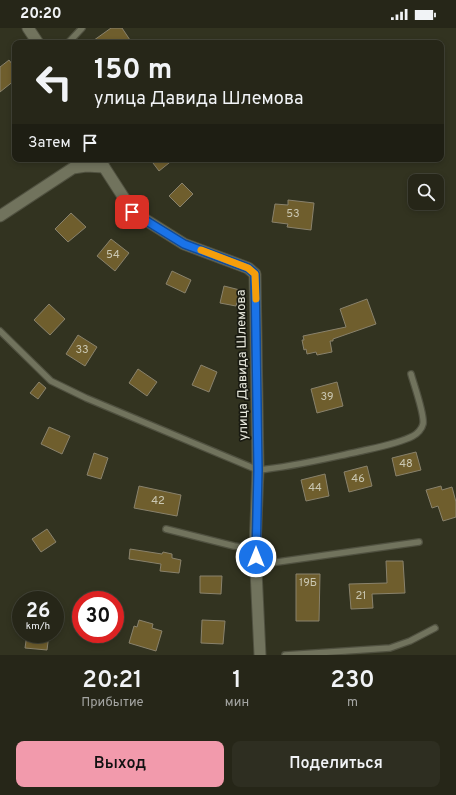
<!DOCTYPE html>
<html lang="ru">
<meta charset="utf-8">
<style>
:root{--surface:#262618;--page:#2e2e21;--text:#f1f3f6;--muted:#a4a5a2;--line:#424337;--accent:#f29aac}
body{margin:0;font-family:Overpass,sans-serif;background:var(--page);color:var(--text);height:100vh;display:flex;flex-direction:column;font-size:15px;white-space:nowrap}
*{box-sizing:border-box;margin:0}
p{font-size:13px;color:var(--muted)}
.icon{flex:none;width:22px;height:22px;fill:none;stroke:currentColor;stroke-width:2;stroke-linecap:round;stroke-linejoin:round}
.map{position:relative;height:627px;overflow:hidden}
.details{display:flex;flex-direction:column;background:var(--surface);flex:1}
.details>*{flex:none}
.banner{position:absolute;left:12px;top:12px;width:432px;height:122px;border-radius:8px;box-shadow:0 2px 6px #0003,0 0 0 1px var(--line);background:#262618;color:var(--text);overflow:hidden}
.fabs{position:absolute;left:408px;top:146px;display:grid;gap:8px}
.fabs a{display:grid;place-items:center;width:36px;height:36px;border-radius:8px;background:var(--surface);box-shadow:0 2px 6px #0003,0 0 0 1px var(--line);font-size:20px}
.speed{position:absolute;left:12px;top:563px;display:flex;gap:8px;font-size:20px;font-weight:700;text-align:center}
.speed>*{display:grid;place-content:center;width:52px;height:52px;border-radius:50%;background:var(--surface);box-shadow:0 2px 6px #0003,0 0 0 1px var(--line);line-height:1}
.speed small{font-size:10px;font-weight:400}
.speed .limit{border:6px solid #d22;background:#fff;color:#111}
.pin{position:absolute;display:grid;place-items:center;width:34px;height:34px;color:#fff;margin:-17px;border-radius:8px;box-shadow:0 2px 6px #0006}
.me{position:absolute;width:44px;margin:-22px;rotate:0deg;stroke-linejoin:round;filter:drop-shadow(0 0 3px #0008)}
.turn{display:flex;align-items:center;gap:14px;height:84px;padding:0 16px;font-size:18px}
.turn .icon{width:52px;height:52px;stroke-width:2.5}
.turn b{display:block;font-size:28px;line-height:34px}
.then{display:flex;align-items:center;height:38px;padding:0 16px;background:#0003;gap:8px;font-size:15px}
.eta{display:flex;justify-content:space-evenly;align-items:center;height:68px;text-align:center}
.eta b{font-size:24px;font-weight:600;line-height:28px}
.action{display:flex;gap:8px;margin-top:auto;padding:8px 16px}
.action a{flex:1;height:46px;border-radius:8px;background:var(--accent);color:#111;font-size:16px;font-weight:600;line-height:46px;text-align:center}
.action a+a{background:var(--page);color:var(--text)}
.status{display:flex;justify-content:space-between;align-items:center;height:28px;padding:0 20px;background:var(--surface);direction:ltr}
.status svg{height:11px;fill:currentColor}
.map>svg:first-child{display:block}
.building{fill:#6f5e2d;stroke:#89826c}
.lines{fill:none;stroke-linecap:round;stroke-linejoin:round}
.service-casing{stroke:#505140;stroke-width:8}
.minor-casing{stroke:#505140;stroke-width:13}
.service{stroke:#71735d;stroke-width:5.5}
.minor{stroke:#71735d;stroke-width:11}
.route-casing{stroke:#114b97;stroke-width:10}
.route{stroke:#1a73e8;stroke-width:7}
.slow{stroke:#f59e0b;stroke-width:7}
.labels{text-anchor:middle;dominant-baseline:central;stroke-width:3.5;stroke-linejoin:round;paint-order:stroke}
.number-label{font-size:11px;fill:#cac7b2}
.street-label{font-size:13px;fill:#e9eade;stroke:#191a11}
</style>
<div class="status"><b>20:20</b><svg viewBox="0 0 49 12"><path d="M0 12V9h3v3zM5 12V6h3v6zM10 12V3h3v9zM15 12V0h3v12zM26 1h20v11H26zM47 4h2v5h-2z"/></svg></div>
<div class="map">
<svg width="456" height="627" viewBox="0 0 456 627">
<rect width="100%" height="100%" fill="#323320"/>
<g class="building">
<path d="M111 0H122L132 15H90Z"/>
<path d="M9 32 15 40V52L0 64V39Z"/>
<path d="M150 131H174L159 143Z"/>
<path d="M182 155 193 166 180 179 169 168Z"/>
<path d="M288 172 314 175 311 202 287 199 288 196 272 194 275 176 288 177Z"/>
<path d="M71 185 86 199 68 214 55 201Z"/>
<path d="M111 211 129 225 115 243 97 228Z"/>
<path d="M172 243 191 252 185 265 166 256Z"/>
<path d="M224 258 240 262 236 278 220 275Z"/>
<path d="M367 271 376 296 333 311V313H330L332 324 317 327 316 324 307 326 306 321 304 322 302 312H304L303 308 346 299 340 281Z"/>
<path d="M49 276 65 291 50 307 34 292Z"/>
<path d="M78 307 97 319 85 338 66 326Z"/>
<path d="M201 337 217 344 209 364 192 357Z"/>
<path d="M138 341 157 354 147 368 129 355Z"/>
<path d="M39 354 46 360 38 371 30 365Z"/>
<path d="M337 354 343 378 317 385 311 361Z"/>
<path d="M49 399 70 408 62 426 41 416Z"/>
<path d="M416 424 421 442 396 448 392 430Z"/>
<path d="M94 425 108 430 101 451 87 447Z"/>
<path d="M367 438 372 458 349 464 344 444Z"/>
<path d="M325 446 329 468 306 473 301 452Z"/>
<path d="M139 458 181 467 177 488 134 480Z"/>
<path d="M441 458 442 462 452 459 456 474V489L443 493 438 478 432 480 426 462Z"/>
<path d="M47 501 56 514 41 524 32 511Z"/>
<path d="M130 521 162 526 163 524 172 526V530L181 532 179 545 160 543 161 536 129 531Z"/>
<path d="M386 533H403L405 565 372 566 373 580 351 581 349 556 387 555Z"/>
<path d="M296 546H320L319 593H296Z"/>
<path d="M200 548H222L221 566 200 565Z"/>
<path d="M139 592 153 596 152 600 162 603 156 623 129 615 134 598 137 599Z"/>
<path d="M202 592 225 593 223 616 201 615Z"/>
<path d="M27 606H49L47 622 25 620Z"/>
</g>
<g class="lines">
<g class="service-casing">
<g id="service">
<path d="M68 15 82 0"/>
<path d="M0 303 51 353 86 370 258 442C292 439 324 431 357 424 374 420 398 416 413 408 417 406 422 401 423 396 425 387 414 357 411 346"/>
<path d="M166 501 234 518 255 521"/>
<path d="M256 537 419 514"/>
<path d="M285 627 390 620 410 613 435 600"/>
</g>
</g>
<g class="minor-casing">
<g id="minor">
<path d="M28 0 38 15"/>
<path d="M100 131 104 139 133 184 184 216 248 240 255 246 258 442 255 521 260 627"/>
<path d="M0 188 73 140 86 138 104 139"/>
</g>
</g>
<use href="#service" class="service"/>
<use href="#minor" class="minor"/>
</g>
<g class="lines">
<g class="route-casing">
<path id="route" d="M132 184 184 216 248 240 255 246 258 442 256 529"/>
</g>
<use href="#route" class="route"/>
<path class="slow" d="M201 222 248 240 255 246 256 271"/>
</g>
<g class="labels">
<g class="number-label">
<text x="293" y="186">53</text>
<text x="113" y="227">54</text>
<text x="82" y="322">33</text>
<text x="327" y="369">39</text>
<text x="406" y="436">48</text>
<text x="358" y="451">46</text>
<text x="315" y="460">44</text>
<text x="158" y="473">42</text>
<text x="308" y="555">19Б</text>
<text x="361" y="568">21</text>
</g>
<g class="street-label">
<text transform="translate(243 337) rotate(-91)">улица Давида Шлемова</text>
</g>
</g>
</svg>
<div class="fabs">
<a><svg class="icon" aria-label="search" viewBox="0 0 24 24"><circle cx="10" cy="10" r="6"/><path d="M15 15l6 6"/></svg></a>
</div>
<div class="speed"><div>26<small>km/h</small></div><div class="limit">30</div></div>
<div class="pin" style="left:132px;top:184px;background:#d93025"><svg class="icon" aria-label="arrive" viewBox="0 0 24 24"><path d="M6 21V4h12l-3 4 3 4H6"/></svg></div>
<svg class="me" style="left:256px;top:529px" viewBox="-20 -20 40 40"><circle r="17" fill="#1a73e8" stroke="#fff" stroke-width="3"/><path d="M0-11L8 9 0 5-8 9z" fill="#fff"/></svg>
<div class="banner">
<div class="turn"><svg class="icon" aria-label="left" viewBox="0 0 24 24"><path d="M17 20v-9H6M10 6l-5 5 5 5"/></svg><div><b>150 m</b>улица Давида Шлемова</div></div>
<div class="then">Затем<svg class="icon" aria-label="arrive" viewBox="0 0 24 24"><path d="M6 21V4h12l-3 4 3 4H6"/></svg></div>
</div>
</div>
<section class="details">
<div class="eta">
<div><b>20:21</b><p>Прибытие</p></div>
<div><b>1</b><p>мин</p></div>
<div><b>230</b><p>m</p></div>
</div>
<div class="action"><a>Выход</a><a>Поделиться</a></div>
</section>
